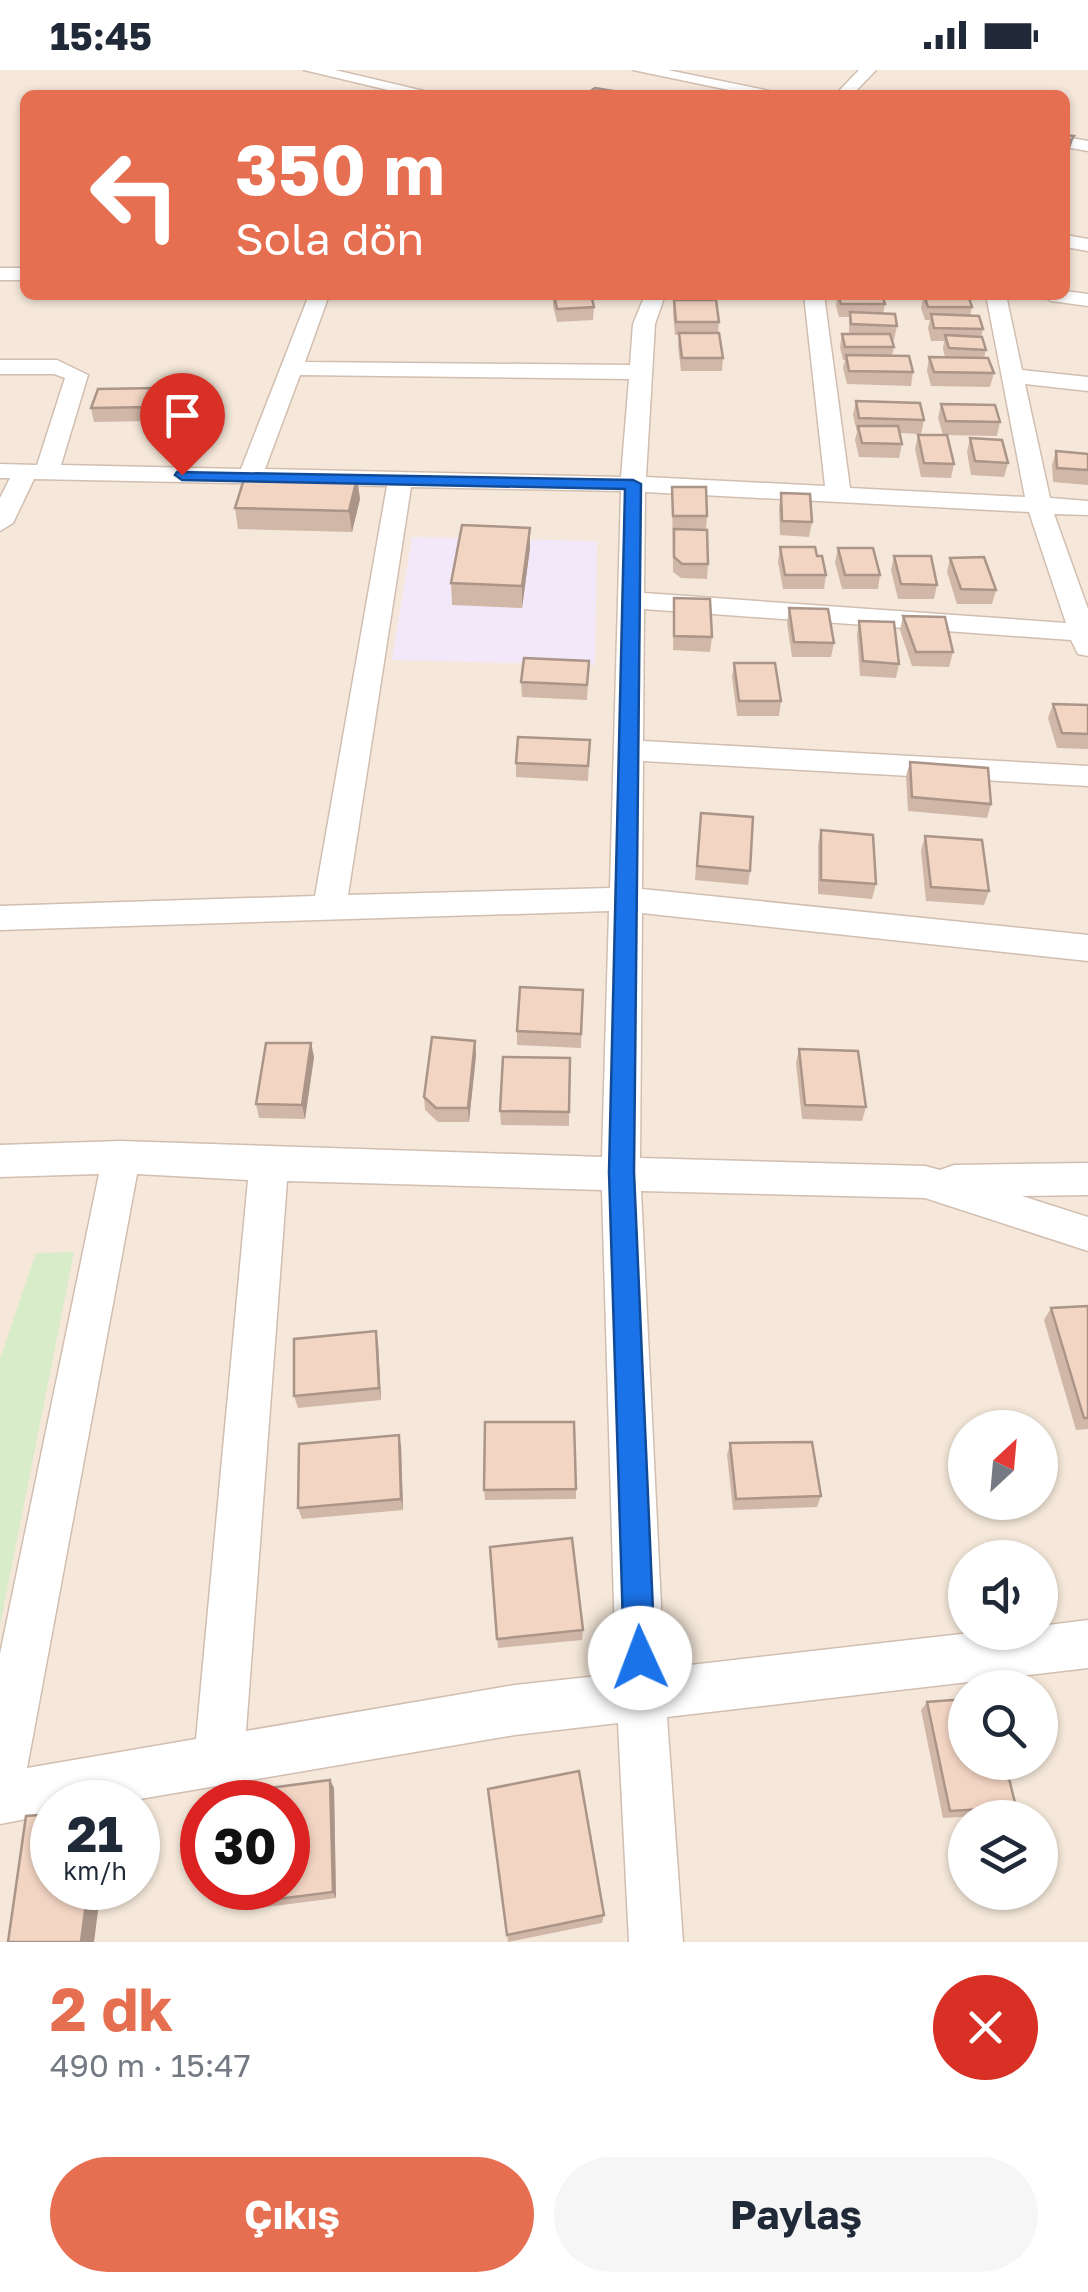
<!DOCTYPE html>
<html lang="tr">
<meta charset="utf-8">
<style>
:root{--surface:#fff;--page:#f6f6f7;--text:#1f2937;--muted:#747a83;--accent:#e76f51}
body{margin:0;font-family:"Golos Text",sans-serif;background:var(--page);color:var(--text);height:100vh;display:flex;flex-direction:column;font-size:38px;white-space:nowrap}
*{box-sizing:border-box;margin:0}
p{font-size:32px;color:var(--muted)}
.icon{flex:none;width:55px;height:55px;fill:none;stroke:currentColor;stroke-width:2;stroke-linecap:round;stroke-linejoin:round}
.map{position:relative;height:1872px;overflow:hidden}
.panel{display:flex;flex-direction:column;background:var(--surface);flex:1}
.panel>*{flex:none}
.hud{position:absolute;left:20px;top:20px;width:1050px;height:210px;border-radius:15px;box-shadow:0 2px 8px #0004;background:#e76f51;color:#fff;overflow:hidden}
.needle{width:65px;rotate:26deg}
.fabs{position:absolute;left:948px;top:1340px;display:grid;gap:20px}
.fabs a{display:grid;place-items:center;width:110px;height:110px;border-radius:50%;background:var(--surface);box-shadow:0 2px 8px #0004;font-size:50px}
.speed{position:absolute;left:30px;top:1710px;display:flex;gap:20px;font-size:50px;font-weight:700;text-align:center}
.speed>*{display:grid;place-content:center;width:130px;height:130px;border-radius:50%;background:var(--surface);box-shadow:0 2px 8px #0004;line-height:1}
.speed small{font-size:25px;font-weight:400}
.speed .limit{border:15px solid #d22;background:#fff;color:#111}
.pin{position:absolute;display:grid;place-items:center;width:85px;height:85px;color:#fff;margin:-102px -42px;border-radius:50% 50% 50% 0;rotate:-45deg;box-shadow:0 0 10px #0007}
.pin .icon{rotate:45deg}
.me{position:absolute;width:110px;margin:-55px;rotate:358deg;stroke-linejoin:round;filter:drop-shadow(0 0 8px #0008)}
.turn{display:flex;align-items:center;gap:35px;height:210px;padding:0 50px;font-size:45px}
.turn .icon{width:130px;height:130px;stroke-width:2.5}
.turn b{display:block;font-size:70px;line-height:85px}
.round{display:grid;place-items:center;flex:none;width:105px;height:105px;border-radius:52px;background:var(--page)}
.head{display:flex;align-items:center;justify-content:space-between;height:170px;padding:0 50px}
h1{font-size:60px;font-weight:700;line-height:75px;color:var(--accent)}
.cta{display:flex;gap:20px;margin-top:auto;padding:20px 50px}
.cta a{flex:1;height:115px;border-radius:60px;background:var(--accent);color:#fff;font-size:40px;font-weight:700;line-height:115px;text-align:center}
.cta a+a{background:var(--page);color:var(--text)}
.status{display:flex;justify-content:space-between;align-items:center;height:70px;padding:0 50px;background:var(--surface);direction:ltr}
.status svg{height:28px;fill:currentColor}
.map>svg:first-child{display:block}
.residential{fill:#f5e8da;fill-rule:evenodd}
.education{fill:#f3e8fa}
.green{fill:#d8ecc9}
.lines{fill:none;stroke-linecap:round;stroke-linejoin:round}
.minor-casing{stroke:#d1beb0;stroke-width:3}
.minor{fill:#fff;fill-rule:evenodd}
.wall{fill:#d1b7a8}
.shaded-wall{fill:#aa9588}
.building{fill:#f3d5c3;stroke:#aa9588;stroke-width:2.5}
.route{fill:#1a73e8;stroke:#114b97;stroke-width:2.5}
</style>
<div class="status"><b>15:45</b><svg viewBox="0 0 49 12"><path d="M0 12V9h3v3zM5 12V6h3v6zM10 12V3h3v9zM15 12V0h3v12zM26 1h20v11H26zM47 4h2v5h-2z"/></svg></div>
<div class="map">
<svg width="1088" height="1872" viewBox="0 0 1088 1872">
<rect width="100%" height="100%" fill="#fdf6ec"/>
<path class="residential" d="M0 0H1088V1872H0ZM25 25H1065V225H25ZM965 1358H1040V1432H965ZM965 1488H1040V1562H965ZM965 1618H1040V1692H965ZM52 1732H138V1818H52ZM202 1732H288V1818H202ZM965 1748H1040V1822H965Z"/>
<path class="education" d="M412 467 597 471 595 595 392 590Z"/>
<path class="green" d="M74 1182 0 1556V1289L36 1183Z"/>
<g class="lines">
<g class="minor-casing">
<g id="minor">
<path d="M304 0H335L441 25H409Z"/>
<path d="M633 0H668L789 25H753Z"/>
<path d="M859 0H876L852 25H835Z"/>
<path d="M1065 67 1088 71V81L1065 77Z"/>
<path d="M1065 165 1088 169V181L1065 177Z"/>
<rect x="0" y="198" width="25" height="12"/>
<path d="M1065 221 1088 224V236L1051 231 1041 225H1065Z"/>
<path d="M309 225H329L305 292 630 295 633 254 645 225H665L655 254 646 407 825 416 804 225H824L850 418 1025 427 986 225H1006L1022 300 1088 307V321L1025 314 1050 428 1088 431V445L1054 444 1088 539V586L1078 584 1071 570 644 539 643 671 1088 696V716L643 691 642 819 1088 865V891L642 843 640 1088 925 1096 940 1100 954 1095 1088 1093V1125L1022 1126 1088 1147V1181L925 1128 641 1121 664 1598 979 1562H1040V1556L1088 1550V1598L667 1647 683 1872H629L618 1653 515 1665 122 1732H52V1744L0 1754V1584L99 1104 0 1107V1075L121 1071 602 1087 609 841 0 860V836L315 826 387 416 34 409 13 453 0 461V428L10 408H0V394L37 395 65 308 54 304H0V290H57L88 305 61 395 241 399ZM300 305 629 309 621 407 265 399ZM411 417 621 421 610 818 348 825ZM645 422 1029 442 1066 553 644 523ZM137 1104 248 1110 196 1669 27 1698ZM287 1111 602 1120 616 1604 515 1615 246 1661Z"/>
</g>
</g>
<use href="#minor" class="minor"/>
</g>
<g class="wall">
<path d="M553 225 594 237 593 250 557 252 553 236Z"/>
<path d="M837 225H882L885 234 883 244 897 256 894 270H891L894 277 892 286 913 302 911 316 847 314 843 298 845 290H843L840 277 842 264H849V247H839L836 236Z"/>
<path d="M924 225 972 237 970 246 983 259 981 267 986 280 984 288 994 303 990 317 931 316 927 301 929 287H945L943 279 944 271H931L928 258 930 250H925L921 238Z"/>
<path d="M674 230 719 252 718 263 723 288 722 301H681L678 276 679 265H675L673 243Z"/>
<path d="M157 318 160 332 154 351 94 352 91 338Z"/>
<path d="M856 331 924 350 921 364 899 363 902 374 899 388 859 387 855 370 857 362 853 345Z"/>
<path d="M941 334 1000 352 997 366 943 365 938 348Z"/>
<path d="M918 365 954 394 951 408 921 407 915 379Z"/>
<path d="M970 368 1008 393 1004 407 971 405 967 382Z"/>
<path d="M1056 381 1088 384V415L1053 412 1052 395Z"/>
<path d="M357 408 360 429 352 462 238 459 235 438Z"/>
<path d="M672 417 707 446 706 460 708 494 707 509 681 508 673 502Z"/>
<path d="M781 423 812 452 809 467 780 465 779 437Z"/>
<path d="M530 458V478L522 538 452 535 451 513Z"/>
<path d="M780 477 817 486 826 505 824 519H783L778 492Z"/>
<path d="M838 478 880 505 878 519H842L835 492Z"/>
<path d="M894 486 937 515 934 529H898L891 500Z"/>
<path d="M950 488 996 520 992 534H957L947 502Z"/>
<path d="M674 528 712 567 710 582 673 580Z"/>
<path d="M789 538 834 573 831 587H792L787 553Z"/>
<path d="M903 546 953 582 949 597 912 596 900 560Z"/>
<path d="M859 551 899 594 896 608 860 606 857 565Z"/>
<path d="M589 591 587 630 522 627 521 612Z"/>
<path d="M734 593 781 631 779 646H737L732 607Z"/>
<path d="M1053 634 1088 635V679L1057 678 1048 648Z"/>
<path d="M590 670 588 711 516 707V693Z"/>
<path d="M910 692 991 734 987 748 908 741 906 706Z"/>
<path d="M701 743 750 801 748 815 695 810Z"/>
<path d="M821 760 876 814 872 829 818 824V775Z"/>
<path d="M925 766 989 821 984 835 926 831 921 781Z"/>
<path d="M583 920 581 978 517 975V961Z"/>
<path d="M475 971 476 985 469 1052H438L425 1040 424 1027Z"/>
<path d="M311 973 314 987 305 1049 259 1048 256 1034Z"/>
<path d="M799 979 866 1037 862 1051 802 1049 796 993Z"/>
<path d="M500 1041 569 1042V1056L501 1055Z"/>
<path d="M1088 1236V1359L1076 1360 1044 1250 1051 1238Z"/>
<path d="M376 1261 378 1273 381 1330 298 1338 294 1326Z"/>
<path d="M730 1373 821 1426 817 1437 733 1440 727 1385Z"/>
<path d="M401 1376 403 1440 302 1449 298 1438Z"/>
<path d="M576 1419V1429L485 1430 484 1420Z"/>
<path d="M490 1477 583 1560 582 1570 498 1578Z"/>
<path d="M927 1632 1016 1737 1008 1744 943 1748 921 1640Z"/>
<path d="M330 1710 334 1718 336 1828 259 1838 254 1832Z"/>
<path d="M488 1719 604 1845 602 1853 508 1872Z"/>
</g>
<g class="shaded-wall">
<path d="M1074 66 1070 79 1065 87 1068 75Z"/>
<path d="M157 318 160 332 154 351 151 337Z"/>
<path d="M357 408 360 429 352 462 349 441Z"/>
<path d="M530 458V478L522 538V516Z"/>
<path d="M475 971 476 985 469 1052 468 1038Z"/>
<path d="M311 973 314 987 305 1049 302 1035Z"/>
<path d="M376 1261 378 1273 381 1330 379 1318Z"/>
<path d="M399 1365 401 1376 403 1440 401 1429Z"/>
<path d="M330 1710 334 1718 336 1828 333 1822Z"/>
<path d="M88 1818H101L94 1872H81Z"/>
</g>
<g class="building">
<path d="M595 18 619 22 615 25H585Z"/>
<path d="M1065 65 1074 66 1068 75H1065Z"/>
<path d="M554 225H591L594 237 557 239Z"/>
<path d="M838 225H882L885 234H841Z"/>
<path d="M924 225H968L972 237H928Z"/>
<path d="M674 230H716L719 252H676Z"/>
<path d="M850 242 895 244 897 256 851 254Z"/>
<path d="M931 244 979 246 983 259 934 258Z"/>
<path d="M679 263H719L723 288H682Z"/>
<path d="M842 264H890L894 277H845Z"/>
<path d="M945 265 982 267 986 280 949 278Z"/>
<path d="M846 285 909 286 913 302 849 301Z"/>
<path d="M929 287 988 288 994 303 934 302Z"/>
<path d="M157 318 151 337 91 338 98 319Z"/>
<path d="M856 331 920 333 924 350 859 348Z"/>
<path d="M941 334 995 335 1000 352 946 351Z"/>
<path d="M858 356H898L902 374 862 373Z"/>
<path d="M918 365H947L954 394 924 393Z"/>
<path d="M970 368 1002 370 1008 393 975 391Z"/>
<path d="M1056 381 1088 384V400L1057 398Z"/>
<path d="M245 406 357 408 349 441 235 438Z"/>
<path d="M672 417H706L707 446H673Z"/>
<path d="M781 423 810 424 812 452 782 451Z"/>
<path d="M462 455 530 458 522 516 451 513Z"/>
<path d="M674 459 707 460 708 494H682L674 487Z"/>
<path d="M780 477H815L817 486H822L826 505H785Z"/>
<path d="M838 478H873L880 505H845Z"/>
<path d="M894 486H931L937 515 901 514Z"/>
<path d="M984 487 996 520 961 519 950 488Z"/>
<path d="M674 528 710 529 712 567 674 566Z"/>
<path d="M789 538 828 539 834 573 794 572Z"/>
<path d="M903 546 945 547 953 582H916Z"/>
<path d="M859 551 894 552 899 594 863 591Z"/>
<path d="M524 588 589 591 587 615 521 612Z"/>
<path d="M734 593H775L781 631H739Z"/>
<path d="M1053 634 1088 635V664L1062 663Z"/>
<path d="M518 667 590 670 588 696 516 693Z"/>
<path d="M910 692 988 698 991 734 912 727Z"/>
<path d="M701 743 753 747 750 801 697 796Z"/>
<path d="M821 760 873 765 876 814 821 810Z"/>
<path d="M925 766 982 770 989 821 931 817Z"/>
<path d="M520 917 583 920 581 964 517 961Z"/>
<path d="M432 967 475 971 468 1038H436L424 1027Z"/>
<path d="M266 973H311L302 1035 256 1034Z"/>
<path d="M799 979 858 981 866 1037 805 1035Z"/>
<path d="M503 987 570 988 569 1042 500 1041Z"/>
<path d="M1088 1236V1348H1084L1051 1238Z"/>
<path d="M376 1261 379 1318 294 1326V1269Z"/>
<path d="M485 1352H574L576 1419 484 1420Z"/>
<path d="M399 1365 401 1429 298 1438 299 1374Z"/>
<path d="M812 1372 821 1426 736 1429 730 1373Z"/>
<path d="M572 1468 583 1560 497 1569 490 1477Z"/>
<path d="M965 1629V1692H1005L1016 1737 950 1741 927 1632Z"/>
<path d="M579 1701 604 1845 507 1865 488 1719Z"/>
<path d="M330 1710 333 1822 254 1832V1818H288V1732H255V1720Z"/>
<path d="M52 1744V1818H88L81 1872H8L26 1746Z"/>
</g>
<path class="route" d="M177 402 633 410 641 414 634 1102 655 1588 651 1599 640 1603 628 1599 624 1588 609 1102 625 419 182 410 175 405Z"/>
</svg>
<div class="fabs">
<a><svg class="needle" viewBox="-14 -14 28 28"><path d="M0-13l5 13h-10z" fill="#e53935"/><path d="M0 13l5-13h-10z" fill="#747a83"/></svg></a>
<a><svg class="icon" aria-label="sound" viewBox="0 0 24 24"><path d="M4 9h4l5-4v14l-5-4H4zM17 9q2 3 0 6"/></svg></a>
<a><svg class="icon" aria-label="search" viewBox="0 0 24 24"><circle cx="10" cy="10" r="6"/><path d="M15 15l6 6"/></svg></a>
<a><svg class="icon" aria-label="layers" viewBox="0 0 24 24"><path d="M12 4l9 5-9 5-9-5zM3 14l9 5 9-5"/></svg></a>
</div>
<div class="speed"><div>21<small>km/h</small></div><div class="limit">30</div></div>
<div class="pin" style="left:182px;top:405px;background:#d93025"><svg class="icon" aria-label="arrive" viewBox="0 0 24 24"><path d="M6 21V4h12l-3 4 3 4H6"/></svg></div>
<svg class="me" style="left:640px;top:1588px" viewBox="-20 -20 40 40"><circle r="19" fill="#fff"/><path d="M0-13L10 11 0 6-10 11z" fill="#1a73e8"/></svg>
<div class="hud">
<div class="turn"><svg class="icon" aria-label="left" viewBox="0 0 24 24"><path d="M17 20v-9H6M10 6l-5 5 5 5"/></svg><div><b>350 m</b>Sola dön</div></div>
</div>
</div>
<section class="panel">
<div class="head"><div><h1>2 dk</h1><p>490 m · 15:47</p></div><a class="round" style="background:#d93025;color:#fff"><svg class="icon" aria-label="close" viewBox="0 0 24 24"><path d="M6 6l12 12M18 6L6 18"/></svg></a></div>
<div class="cta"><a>Çıkış</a><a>Paylaş</a></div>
</section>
